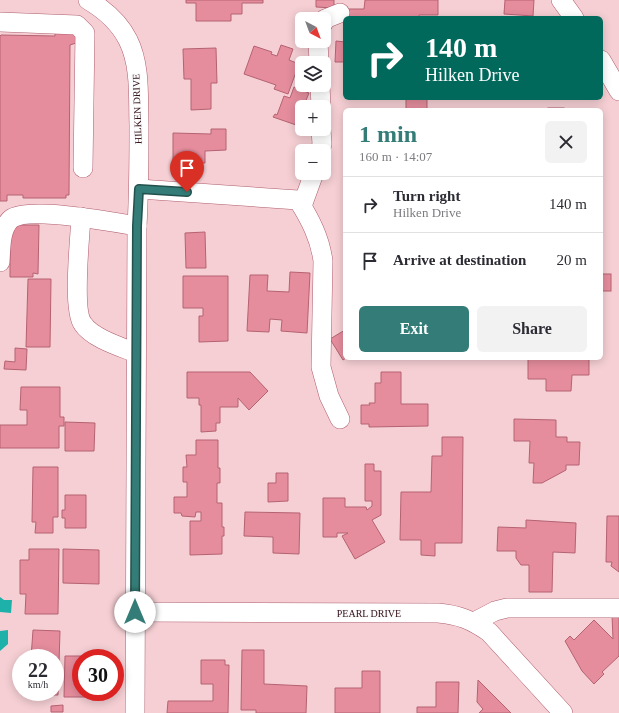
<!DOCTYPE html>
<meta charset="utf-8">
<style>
:root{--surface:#fff;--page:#f2f2f3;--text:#2b2b33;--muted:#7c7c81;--line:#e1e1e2;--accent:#347c77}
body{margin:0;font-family:"Times New Roman",serif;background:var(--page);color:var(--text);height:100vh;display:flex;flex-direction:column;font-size:15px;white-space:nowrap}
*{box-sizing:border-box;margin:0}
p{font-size:13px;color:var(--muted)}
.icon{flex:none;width:22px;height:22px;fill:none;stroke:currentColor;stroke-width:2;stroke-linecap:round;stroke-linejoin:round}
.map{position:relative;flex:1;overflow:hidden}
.panel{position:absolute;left:343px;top:108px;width:260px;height:252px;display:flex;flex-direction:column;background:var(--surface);border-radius:6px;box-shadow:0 2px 10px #0003}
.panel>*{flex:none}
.guide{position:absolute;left:343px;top:16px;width:260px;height:84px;border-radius:6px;box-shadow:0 2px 10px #0003;background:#00695c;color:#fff;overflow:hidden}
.needle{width:26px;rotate:139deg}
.buttons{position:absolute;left:295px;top:12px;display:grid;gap:8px}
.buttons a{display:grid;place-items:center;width:36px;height:36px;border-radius:6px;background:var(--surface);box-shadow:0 2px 10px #0003;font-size:20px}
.speed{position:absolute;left:12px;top:649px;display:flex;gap:8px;font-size:20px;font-weight:700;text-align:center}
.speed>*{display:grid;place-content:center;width:52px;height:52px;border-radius:50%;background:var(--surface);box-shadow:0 2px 10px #0003;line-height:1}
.speed small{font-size:10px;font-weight:400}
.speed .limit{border:6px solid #d22;background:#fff;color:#111}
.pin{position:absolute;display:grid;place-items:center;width:34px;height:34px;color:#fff;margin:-41px -17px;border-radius:50% 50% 50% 0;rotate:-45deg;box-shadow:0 0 4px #0007}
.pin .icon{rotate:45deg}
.me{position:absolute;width:44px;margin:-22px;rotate:0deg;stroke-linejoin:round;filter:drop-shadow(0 0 3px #0008)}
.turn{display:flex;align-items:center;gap:14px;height:84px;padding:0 16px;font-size:18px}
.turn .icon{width:52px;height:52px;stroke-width:2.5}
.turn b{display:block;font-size:28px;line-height:34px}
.round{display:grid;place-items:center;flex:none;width:42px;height:42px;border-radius:6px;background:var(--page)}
.overview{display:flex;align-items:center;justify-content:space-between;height:68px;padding:0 16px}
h1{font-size:24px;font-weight:600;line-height:30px;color:var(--accent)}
.action{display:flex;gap:8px;margin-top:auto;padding:8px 16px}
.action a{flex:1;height:46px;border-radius:6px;background:var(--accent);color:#fff;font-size:16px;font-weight:600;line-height:46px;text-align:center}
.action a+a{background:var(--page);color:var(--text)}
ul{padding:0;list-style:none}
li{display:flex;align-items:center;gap:12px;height:56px;padding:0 16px;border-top:1px solid var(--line)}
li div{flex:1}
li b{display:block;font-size:15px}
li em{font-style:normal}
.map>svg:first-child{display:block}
.water{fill:#1db1a9}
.building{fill:#e58d9d;stroke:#b56272}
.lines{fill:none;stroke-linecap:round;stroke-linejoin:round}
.minor-casing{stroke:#af5d6d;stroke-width:20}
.minor{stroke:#fff;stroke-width:19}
.route-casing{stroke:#22514d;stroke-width:10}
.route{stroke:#347c77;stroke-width:7}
.labels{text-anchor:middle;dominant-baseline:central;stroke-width:3;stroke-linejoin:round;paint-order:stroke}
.street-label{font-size:10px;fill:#300f16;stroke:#fbfbfb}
</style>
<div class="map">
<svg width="619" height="713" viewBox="0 0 619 713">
<rect width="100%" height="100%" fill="#f5cfd4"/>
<g class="water">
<path d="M0 597 4 600H12L11 613 0 612Z"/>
<path d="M8 630V644L0 651V631Z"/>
</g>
<g class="building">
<path d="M186 0H263V3H242V14H231V21H196V3H186Z"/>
<path d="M316 0H334V8L316 7Z"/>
<path d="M365 0H438V15H419V18H346V9H364Z"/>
<path d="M505 0H534L533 16 504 14Z"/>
<path d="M55 27H76V43L70 45 69 195H66V198H23V195H7V201H0V36L1 35 55 36Z"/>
<path d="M336 41 345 42V62H335Z"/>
<path d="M281 45 293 49 289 60 299 64 288 94 274 89 276 85 244 74 254 46 272 52 271 54 277 56Z"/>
<path d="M216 48 217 83H211V109L191 110V79H184L183 49Z"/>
<path d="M294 87 309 93 305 103 308 104 307 107H302V127L273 117 275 114 277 115 284 96 290 98Z"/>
<rect x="406" y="98" width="21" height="12"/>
<rect x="548" y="108" width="16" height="2"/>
<path d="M211 129H226V150L205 151V163H173V133L211 134Z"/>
<path d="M10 225H39L38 274 33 273V277H10Z"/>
<path d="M205 232 206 268H186L185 233Z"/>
<path d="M290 272 310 273 307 333 281 331 282 320 270 319 269 332 247 331 250 275H268L267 291 289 292Z"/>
<rect x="601" y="274" width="10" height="17"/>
<path d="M183 276H228V341L199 342V316H203V308H183Z"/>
<path d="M28 279H51L50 347H26Z"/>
<path d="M345 330 346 358 343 360 330 339Z"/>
<path d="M15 348 27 349 26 370 4 369 5 361 15 362Z"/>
<path d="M528 358H589V375H572L571 391H546V379H528Z"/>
<path d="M187 372H250L268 391 249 410 238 398V407H220V423H216V431L201 432V405H199V398H187Z"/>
<path d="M381 372H401V404H428V426L369 427V424H361V405H370L369 403H375V383H381Z"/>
<path d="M21 387H60V417H64V426H59V448H0V425H27V410H20Z"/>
<path d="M514 419 556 420V437H567V442H580L579 465H566V470L542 483H533L534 463H529L530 441H514Z"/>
<path d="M65 422 95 423 94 451H65Z"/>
<path d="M442 437H463L462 543H435V556L421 555V540H400L401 492H431L432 456H442Z"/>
<path d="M196 440H218V468H220V483H217V503H222V527H224V536H222V554L190 555V521H201V512H196L195 517 182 516 181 513H174V497H187V482H183V467H187L186 455H196Z"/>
<path d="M365 464H374V471H381V515L372 520 385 542 355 559 342 536 348 533H337V537H323V498H345V507H366L367 510 372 506V501H365Z"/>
<path d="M33 467H58V517H53V533H35L36 522H32Z"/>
<path d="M276 473H288V501L268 502V483H276Z"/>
<path d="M65 495H86V528H65V518H62V510H65Z"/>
<path d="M245 512 300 513 299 554 273 553V537L244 536Z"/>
<path d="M607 516H619V572L611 566 612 562H606Z"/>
<path d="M526 520 576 523 575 553 553 552 552 592H529V565H521L516 558V551H497L498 527 526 528Z"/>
<path d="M29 549H59L58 614H25L26 594H20V560H29Z"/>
<path d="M63 549 99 550V584L63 583Z"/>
<path d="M619 614V656L602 672 604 674 594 684 582 671 565 641 570 636 574 640 594 620 613 639 612 615Z"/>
<path d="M33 630 60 631 58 695H30V692H55V658H31Z"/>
<path d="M242 650H264V684L307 686 306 713H256V710H241Z"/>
<path d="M65 656H97V658H81V692H97V697H64Z"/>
<path d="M201 660H225V665H229L228 713H167L168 701H213V684H201Z"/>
<rect x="19" y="667" width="2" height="18"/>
<path d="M362 671H380V713H335V688H362Z"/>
<path d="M478 680 511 713H479L483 709 477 702Z"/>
<path d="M436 682H459L458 713H417V707H436Z"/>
<path d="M63 705V712H51V706Z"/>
</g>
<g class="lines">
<g class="minor-casing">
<g id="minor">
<path d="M88 0C105 10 119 22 128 40 141 66 138 98 139 125 139 159 139 193 137 226L135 713"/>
<path d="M561 0 574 18"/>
<path d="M0 22 77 25 85 33 83 168"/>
<path d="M324 22 325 19 340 13"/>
<path d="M318 41 319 63"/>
<path d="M601 60 619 91"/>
<path d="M320 85 321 107"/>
<path d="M320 151 322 144 321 129"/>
<path d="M139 189 298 200C310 219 320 238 323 261L321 367 329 396 340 419"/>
<path d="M302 206 314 173"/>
<path d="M81 217C80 238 72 310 83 324 92 338 121 347 136 353"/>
<path d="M0 262C1 248 0 229 11 219 28 206 113 222 137 226"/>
<path d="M135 612 438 613C460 615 471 620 489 632L563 713"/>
<path d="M474 622 495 611 507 608H619"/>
</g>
</g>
<use href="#minor" class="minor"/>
</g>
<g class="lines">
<g class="route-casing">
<path id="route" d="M135 612 137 226 139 189 187 192"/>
</g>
<use href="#route" class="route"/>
</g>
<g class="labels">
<g class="street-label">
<text transform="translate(137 109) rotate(-92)">HILKEN DRIVE</text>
<text x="369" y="613">PEARL DRIVE</text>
</g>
</g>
</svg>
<div class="buttons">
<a><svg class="needle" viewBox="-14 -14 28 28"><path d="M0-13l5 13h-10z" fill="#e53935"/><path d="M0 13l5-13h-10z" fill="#7c7c81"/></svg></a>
<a><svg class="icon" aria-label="layers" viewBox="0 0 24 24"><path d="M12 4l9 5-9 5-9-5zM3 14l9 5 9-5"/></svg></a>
<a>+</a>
<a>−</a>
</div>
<div class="speed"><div>22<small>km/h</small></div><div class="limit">30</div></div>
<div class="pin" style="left:187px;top:192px;background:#d93025"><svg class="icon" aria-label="arrive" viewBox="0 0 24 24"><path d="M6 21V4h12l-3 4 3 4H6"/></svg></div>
<svg class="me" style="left:135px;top:612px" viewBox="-20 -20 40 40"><circle r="19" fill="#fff"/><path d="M0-13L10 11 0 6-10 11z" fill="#347c77"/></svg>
<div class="guide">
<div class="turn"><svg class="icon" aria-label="right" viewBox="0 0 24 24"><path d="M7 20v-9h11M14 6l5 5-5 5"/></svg><div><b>140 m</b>Hilken Drive</div></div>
</div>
<section class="panel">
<div class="overview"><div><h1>1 min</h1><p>160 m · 14:07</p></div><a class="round"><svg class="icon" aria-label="close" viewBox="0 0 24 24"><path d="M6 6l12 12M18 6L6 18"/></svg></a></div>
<ul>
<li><svg class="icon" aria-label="right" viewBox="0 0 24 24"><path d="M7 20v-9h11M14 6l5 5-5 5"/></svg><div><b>Turn right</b><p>Hilken Drive</p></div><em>140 m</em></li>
<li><svg class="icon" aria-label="arrive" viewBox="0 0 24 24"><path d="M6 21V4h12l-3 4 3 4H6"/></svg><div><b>Arrive at destination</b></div><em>20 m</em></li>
</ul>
<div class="action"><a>Exit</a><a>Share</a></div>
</section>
</div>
